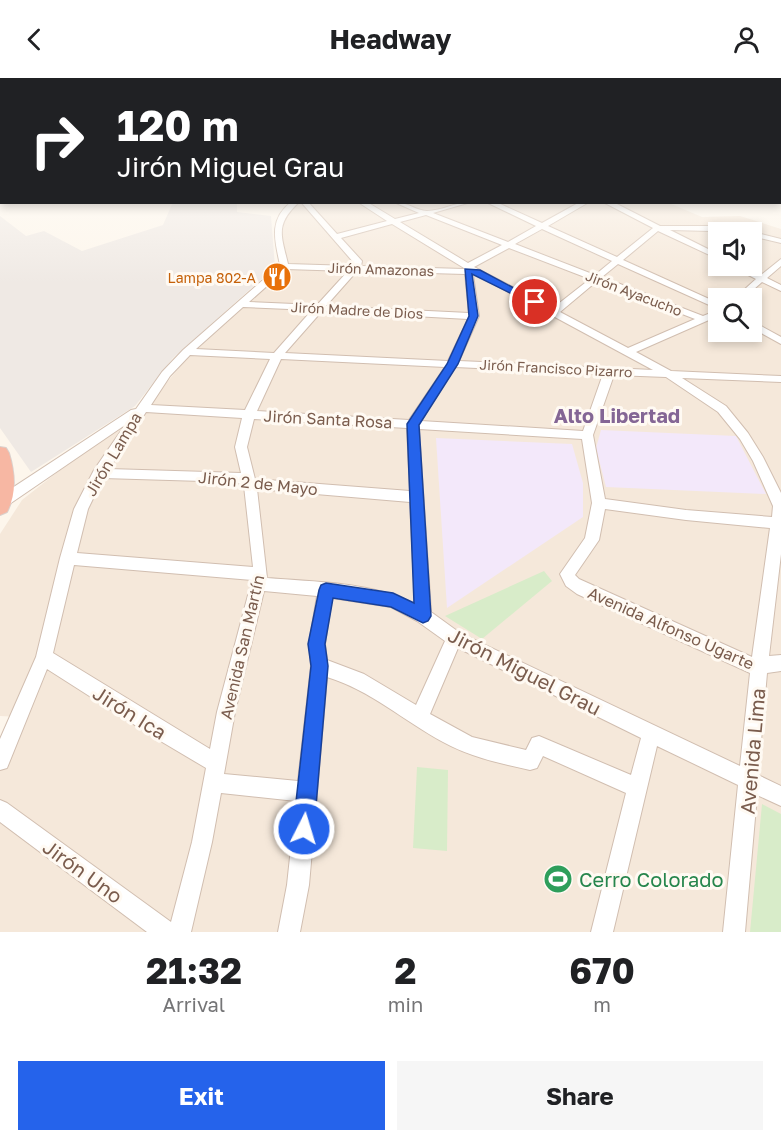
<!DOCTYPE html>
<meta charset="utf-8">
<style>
:root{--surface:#fff;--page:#f6f6f6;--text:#202124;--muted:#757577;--accent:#2563eb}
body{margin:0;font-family:"Golos Text",sans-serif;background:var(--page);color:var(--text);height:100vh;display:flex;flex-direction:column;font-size:22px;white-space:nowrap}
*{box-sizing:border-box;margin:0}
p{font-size:20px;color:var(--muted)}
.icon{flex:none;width:33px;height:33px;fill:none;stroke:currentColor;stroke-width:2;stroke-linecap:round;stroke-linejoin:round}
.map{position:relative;height:854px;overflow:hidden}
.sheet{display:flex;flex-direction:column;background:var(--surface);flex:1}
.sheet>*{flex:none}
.top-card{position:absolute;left:0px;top:0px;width:782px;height:126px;box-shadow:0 3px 9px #0003;background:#202124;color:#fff;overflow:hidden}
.tools{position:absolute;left:708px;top:144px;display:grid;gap:12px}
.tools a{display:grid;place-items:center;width:54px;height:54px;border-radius:0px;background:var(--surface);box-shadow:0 3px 9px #0003;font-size:30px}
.pin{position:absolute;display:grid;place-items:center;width:51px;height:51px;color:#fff;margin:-26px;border:3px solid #fff;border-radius:50%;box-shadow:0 2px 6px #0007}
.me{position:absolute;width:66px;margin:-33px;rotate:5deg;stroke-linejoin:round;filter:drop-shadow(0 0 4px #0008)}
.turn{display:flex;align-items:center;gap:21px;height:126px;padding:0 18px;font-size:27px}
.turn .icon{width:78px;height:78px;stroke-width:2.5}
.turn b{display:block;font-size:42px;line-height:51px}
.eta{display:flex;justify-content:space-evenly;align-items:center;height:102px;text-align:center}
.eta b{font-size:36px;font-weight:700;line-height:42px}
.primary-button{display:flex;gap:12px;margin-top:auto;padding:12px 18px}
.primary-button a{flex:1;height:69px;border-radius:0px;background:var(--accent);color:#fff;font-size:24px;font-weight:700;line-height:69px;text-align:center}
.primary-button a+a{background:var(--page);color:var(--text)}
header{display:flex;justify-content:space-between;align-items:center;height:78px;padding:0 18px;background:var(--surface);font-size:27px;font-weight:700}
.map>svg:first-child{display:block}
.residential{fill:#f5e8da;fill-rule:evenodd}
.industrial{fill:#efe9e4}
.education{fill:#f3e8fa}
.green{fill:#d8ecc9}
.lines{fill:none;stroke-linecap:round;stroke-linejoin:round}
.minor-casing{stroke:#d1beb0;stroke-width:2}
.highway-casing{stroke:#dad1cd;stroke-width:2}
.minor{fill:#fff;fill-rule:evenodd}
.highway{fill:#f7b7a3;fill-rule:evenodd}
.route{fill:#2563eb;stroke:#184099;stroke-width:1.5}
.labels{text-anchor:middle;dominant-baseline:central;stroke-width:6;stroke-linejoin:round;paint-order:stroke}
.far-street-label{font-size:14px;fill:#7a5c4d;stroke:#fffaf3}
.far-food-label{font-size:14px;fill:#c56008;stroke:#fffaf3;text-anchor:end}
.street-label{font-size:16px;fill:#7a5c4d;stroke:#fffaf3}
.quarter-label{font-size:20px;font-weight:bold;fill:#846695;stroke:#fffaf3}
.near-street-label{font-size:20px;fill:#7a5c4d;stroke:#fffaf3}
.near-leisure-label{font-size:20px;fill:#27864d;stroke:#fffaf3;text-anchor:start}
</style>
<header><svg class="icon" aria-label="back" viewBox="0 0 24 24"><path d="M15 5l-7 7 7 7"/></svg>Headway<svg class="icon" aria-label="person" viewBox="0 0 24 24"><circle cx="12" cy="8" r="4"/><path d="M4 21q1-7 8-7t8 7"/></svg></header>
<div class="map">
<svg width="781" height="854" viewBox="0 0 781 854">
<rect width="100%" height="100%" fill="#fdf6ec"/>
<path class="residential" d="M298 125H669L702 139 740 138 781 151V854H0V681L20 639 0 638V456L22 422 159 314 216 245 288 185 280 148 285 134ZM718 154H752V188H718ZM718 220H752V254H718Z"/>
<path class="industrial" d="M173 124 237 126V134L271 138 275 189 173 280 135 328 31 394 0 350V138L26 158 44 153 82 173 163 147Z"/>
<g class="education">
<path d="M601 352 736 358 766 416 606 409 596 370Z"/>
<path d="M436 360 572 366 583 405V439L447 530Z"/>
</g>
<g class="green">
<path d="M544 493 552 503 482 561 445 538Z"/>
<path d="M417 689 448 692 447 773 413 770Z"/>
<path d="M762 726 781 736V854H750Z"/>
</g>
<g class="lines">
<g class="minor-casing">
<g id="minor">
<path d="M291 124H299C275 147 281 156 288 186L352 188 354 185 301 124H308L337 156 387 143 358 124H367L395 141 419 135 394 124C407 124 417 133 427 133 441 133 456 124 471 124L433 135 508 164 536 148 486 124H496L542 145 580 124H589L548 148 617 179 653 150 603 124H613L660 148H729L781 161V165L752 158V154L670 152 718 176V181L658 153 623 182 718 225V231L618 186 602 199 703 238 718 232V238L636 274 671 293 781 298V304L682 300 726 328 748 355 763 379 781 415V476L769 578 781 577V593L767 595 758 697 781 708V728L757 717 745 854H723L738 707 657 668 613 854H591L626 715 543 678 537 690 530 692C499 685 470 679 443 664 404 643 370 612 327 599L309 807 300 854H278L287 807 296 723 221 715 212 764 191 854H147L0 744V722L7 725 171 844 192 764 206 690 152 658 47 591 7 690 0 692V661L36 579 60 480 74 431 94 392 125 347 8 427H0V418L131 332 136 331 162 294 183 272 280 187C275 163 268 142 291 124ZM426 137 502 167 468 185 400 144ZM392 146 464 190V191L361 188 362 183 341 160ZM542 151 612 183 595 197 515 166ZM509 170 590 201 553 230 474 189ZM286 191 348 193 317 227 249 224ZM357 193 465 196 469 235 326 228ZM475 196 653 292 459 283 479 238 473 197ZM597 203 695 241 628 270 560 234ZM243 229 312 232 274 275 196 271ZM322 233 468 241 448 283 285 275ZM190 277 270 281 245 332 151 327 170 298ZM281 281 445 289 409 342 257 333ZM455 289 603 296 583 353 421 343ZM614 297 666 299 718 334 740 361 753 383 773 428 772 439 686 432 605 421 593 357ZM146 334 242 340 235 369 241 395 109 391ZM254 341 407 350 410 413 255 401 247 369ZM419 351 582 361 592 425 585 460 560 496 566 508 577 516 750 595 740 688 460 555 431 534ZM103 400 236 404 244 408 253 489 77 475 88 431ZM257 411 410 424 415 526C373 504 314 504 267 500ZM605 431 686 442 770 450 752 579 579 501 575 497 599 462ZM74 487 252 502 217 634 210 671 53 575ZM264 513 317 518 309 566 311 588 298 703 224 696 235 634ZM332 520 391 529 417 543 445 563 416 627 364 596 327 582 325 566ZM458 570 641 660 631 697 539 658 532 660 526 672 472 659 430 636Z"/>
<path d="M781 181V188L767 200 781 207V213L762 204 744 220H735L756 201 731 188H741L761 197Z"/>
<path d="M752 243 781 259V266L752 250Z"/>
</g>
</g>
<g class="highway-casing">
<path id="highway" d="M0 369 6 370 9 375C15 395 17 415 7 434L0 437Z"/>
</g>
<use href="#minor" class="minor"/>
<use href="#highway" class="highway"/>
</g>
<linearGradient id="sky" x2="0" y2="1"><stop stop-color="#97c7e8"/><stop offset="0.42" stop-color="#fefbf6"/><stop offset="1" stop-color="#fefbf6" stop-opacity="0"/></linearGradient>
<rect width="781" height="206" fill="url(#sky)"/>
<path class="route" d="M465 191 480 192 540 224 532 226 472 196 478 238 458 286 419 347 431 538 428 543 423 545 391 529 333 520 325 566 328 588 314 751 311 758 304 761 296 758 293 751 311 588 308 566 319 512 321 507 326 505 393 515 414 525 407 346 447 286 469 238Z"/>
<defs>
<g id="restaurant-disc" transform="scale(1.5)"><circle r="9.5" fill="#e8710a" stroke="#fffaf3"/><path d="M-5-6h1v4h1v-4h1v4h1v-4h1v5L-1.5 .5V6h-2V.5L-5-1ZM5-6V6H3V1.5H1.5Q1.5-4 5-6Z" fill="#fff"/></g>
<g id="stadium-disc" transform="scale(1.5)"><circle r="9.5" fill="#2e9e5b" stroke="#fffaf3"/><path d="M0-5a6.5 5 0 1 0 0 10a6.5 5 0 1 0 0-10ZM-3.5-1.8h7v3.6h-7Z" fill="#fff"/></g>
</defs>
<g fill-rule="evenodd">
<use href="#restaurant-disc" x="277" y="199"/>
<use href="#stadium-disc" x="558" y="801"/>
</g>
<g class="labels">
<g class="far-street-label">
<text transform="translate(381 191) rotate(2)">Jirón Amazonas</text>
<text transform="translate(634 215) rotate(21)">Jirón Ayacucho</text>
<text transform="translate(357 232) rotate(3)">Jirón Madre de Dios</text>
<text transform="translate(556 290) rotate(3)">Jirón Francisco Pizarro</text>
</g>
<g class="far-food-label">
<text x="256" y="199">Lampa 802-A</text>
</g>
<g class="street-label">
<text transform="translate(328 341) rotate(3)">Jirón Santa Rosa</text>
<text transform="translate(113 376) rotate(-59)">Jirón Lampa</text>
<text transform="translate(258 405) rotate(6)">Jirón 2 de Mayo</text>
<text transform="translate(671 550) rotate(24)">Avenida Alfonso Ugarte</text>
<text transform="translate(242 569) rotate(-77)">Avenida San Martín</text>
</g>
<g class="quarter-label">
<text x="617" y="337">Alto Libertad</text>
</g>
<g class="near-street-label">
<text transform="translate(525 593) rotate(27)">Jirón Miguel Grau</text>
<text transform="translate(130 634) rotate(32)">Jirón Ica</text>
<text transform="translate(752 673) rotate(-85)">Avenida Lima</text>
<text transform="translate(83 793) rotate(36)">Jirón Uno</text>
</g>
<g class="near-leisure-label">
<text x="579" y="801">Cerro Colorado</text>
</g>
</g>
</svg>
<div class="tools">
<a><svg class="icon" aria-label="sound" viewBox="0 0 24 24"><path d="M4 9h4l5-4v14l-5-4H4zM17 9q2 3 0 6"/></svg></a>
<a><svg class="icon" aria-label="search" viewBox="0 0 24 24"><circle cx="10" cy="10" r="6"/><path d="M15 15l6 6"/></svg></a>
</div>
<div class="pin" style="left:535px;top:224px;background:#d93025"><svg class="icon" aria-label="arrive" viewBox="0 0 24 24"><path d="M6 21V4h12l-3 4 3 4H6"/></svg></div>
<svg class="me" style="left:304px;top:751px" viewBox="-20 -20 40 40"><circle r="17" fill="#2563eb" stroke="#fff" stroke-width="3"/><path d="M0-11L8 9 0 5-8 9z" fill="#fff"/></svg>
<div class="top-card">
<div class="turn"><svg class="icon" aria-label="right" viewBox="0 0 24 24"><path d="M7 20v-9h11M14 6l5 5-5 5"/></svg><div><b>120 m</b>Jirón Miguel Grau</div></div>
</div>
</div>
<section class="sheet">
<div class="eta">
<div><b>21:32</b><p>Arrival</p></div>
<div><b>2</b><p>min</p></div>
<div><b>670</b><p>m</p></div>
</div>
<div class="primary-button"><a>Exit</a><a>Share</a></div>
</section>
